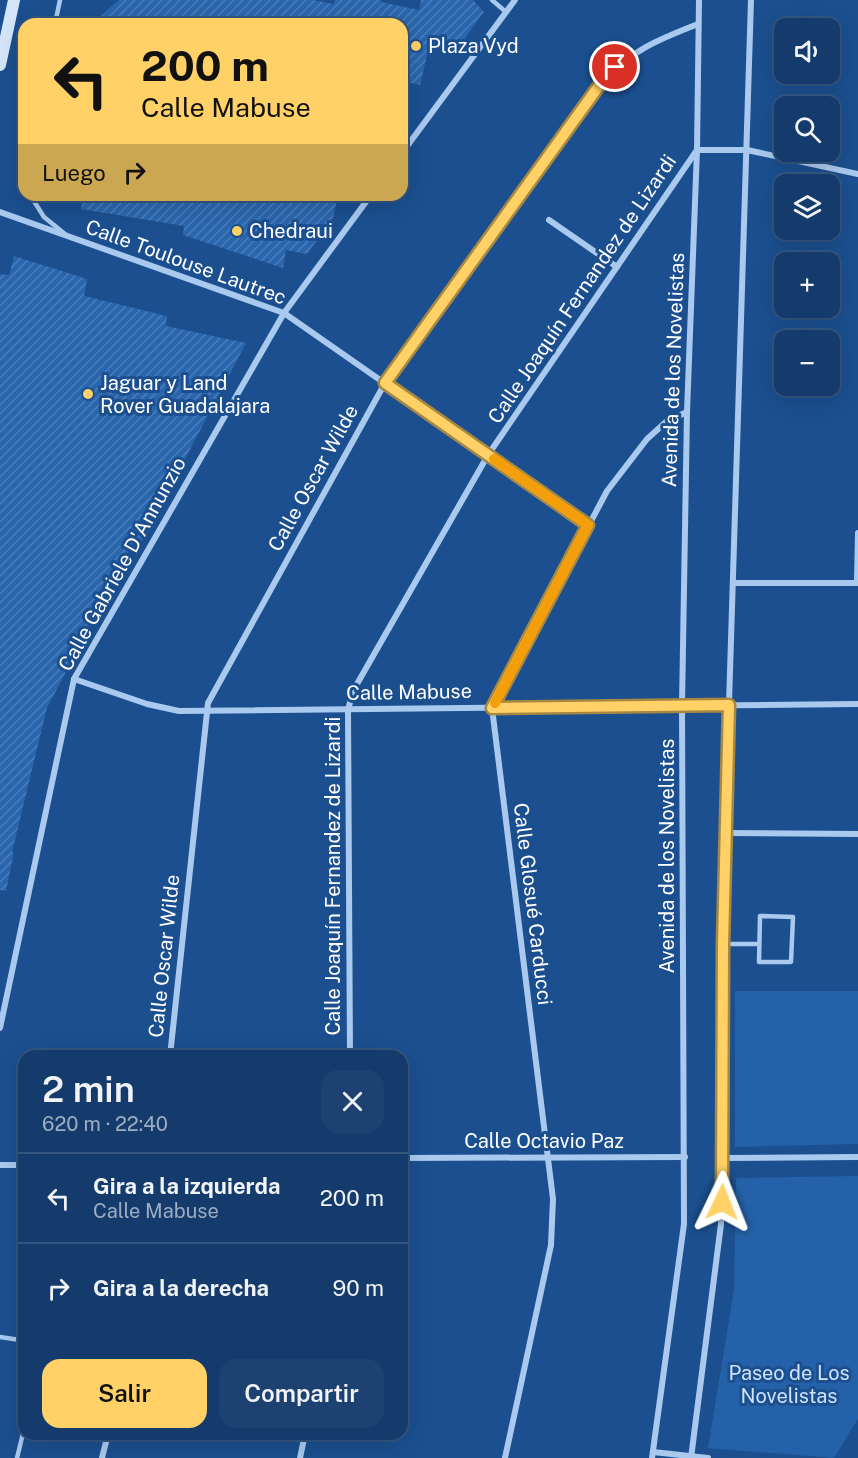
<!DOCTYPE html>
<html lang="es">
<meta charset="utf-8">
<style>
:root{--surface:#143b6b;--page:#1d4271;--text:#f1f3f6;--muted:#9dadc1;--line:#33557e;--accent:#ffd166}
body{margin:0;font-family:"Public Sans",sans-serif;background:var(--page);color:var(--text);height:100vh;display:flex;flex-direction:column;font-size:22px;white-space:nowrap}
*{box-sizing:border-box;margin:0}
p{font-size:20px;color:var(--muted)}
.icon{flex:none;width:33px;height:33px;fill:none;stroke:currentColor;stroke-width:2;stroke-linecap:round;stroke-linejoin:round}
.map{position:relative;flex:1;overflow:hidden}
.drawer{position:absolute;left:18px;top:1050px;width:390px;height:390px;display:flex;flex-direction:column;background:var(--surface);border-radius:18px;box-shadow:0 6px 24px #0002,0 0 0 2px var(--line)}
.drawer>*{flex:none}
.guide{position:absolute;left:18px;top:18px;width:390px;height:183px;border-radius:18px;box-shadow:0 6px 24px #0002,0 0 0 2px var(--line);background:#ffd166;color:#111;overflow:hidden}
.fabs{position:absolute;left:774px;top:18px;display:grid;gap:12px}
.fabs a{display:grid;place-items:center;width:66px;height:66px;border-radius:12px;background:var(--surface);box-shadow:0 6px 24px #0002,0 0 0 2px var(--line);font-size:30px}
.pin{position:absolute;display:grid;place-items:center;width:51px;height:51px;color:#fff;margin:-26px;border:3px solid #fff;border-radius:50%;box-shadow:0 2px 6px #0007}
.me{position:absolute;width:66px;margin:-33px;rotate:2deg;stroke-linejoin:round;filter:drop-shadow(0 0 4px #0008)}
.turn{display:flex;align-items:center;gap:21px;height:126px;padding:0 24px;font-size:27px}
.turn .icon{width:78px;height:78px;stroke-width:2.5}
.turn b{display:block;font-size:42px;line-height:51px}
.then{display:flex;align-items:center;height:57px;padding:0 24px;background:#0003;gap:12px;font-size:22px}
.round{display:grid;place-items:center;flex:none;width:63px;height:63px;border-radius:18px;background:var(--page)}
.head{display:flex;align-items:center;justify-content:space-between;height:102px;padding:0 24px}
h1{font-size:36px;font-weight:600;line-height:45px}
.cta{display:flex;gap:12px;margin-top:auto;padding:12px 24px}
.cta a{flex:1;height:69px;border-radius:18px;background:var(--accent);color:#111;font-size:24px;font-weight:600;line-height:69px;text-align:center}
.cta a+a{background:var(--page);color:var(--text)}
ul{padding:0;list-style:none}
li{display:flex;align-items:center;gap:18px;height:90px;padding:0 24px;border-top:2px solid var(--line)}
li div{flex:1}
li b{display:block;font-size:22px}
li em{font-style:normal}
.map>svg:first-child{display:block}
.park{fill:#2461a8}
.building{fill:url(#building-hatch)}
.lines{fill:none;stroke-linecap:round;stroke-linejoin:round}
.lane{stroke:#a9c9ee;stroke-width:4.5}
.street{stroke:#a9c9ee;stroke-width:6}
.secondary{stroke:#d6e6fa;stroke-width:12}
.route-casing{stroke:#a68842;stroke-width:15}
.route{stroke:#ffd166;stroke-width:10}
.slow{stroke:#f59e0b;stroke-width:10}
.poi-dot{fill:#ffd166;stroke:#1b4f8f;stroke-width:2}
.labels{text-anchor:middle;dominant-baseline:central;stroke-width:6;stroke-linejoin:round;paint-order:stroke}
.poi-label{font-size:20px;fill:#fff;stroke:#1b4f8f;text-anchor:start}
.street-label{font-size:20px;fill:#fff;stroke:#1b4f8f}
.park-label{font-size:20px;fill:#cfe3fa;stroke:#1b4f8f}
</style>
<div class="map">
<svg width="858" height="1458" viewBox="0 0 858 1458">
<defs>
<pattern id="building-hatch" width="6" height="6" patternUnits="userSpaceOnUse" patternTransform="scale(1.5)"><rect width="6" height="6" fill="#2a66ad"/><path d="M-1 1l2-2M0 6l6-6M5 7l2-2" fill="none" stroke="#4a7db9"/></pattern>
</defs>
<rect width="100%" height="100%" fill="#1b4f8f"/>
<g class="park">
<path d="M735 991H858V1144L735 1147Z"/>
<path d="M858 1176V1419L834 1458 708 1448 734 1289 736 1178Z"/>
</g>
<g class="building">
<path d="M119 0H313L334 4 335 0H381V2L419 10 421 0H473L484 12 457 49 430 42 420 85 402 81V24H92Z"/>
<path d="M83 195H338L333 218 307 254 286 250 283 268 183 235 184 226 81 209Z"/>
<path d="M14 256 87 279 84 296 167 316 166 326 246 343 142 541 135 540 47 708 12 852H14L6 891 0 890V274L9 275Z"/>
</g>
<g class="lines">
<g class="lane">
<path d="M492 0 506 12"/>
<path d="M55 24 60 0"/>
<path d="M24 166V171"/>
<path d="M30 195 44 217 65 234"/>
<path d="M760 916 793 917 791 962H759Z"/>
<path d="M723 944H759"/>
<path d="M0 1337 20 1340"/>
<path d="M53 1434 70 1438"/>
<path d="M17 1458 24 1429"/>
</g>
<g class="street">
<path d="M402 153 515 0"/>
<path d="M0 212 284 313 588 525"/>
<path d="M549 220 617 267"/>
<path d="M733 583H858"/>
<path d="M857 583 858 533"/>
<path d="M74 679 147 704 179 711 858 704"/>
<path d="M726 833 858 834"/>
<path d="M0 1028 74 679 284 313 371 195"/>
<path d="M170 1056 208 703 385 383 601 83C632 50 657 40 698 24"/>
<path d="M350 1056 348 710 353 691 488 455 697 150H747L858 174"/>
<path d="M402 1158 685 1157"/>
<path d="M724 1158 858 1157"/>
<path d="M0 1165H24"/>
<path d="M653 1452 708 1458"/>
<path d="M102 1458 108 1434"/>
<path d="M300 1458 305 1434"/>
<path d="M505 1458 551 1245 553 1199 492 708 607 491 647 439 667 421 687 412"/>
<path d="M652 1458 684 1224 682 705 687 412 697 150 699 0"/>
<path d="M691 1458 721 1224 724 1158 723 944 729 704 751 0"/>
</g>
<path class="secondary" d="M0 65 14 0"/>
</g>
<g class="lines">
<g class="route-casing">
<path id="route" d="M615 67 601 83 385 383 588 525 492 708 729 705 723 944 722 1202"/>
</g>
<use href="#route" class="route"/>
<path class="slow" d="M494 459 588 525 495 703"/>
</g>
<g class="poi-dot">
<circle cx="416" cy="46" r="6"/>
<circle cx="237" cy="231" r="6"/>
<circle cx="88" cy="394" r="6"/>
</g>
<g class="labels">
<g class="poi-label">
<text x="428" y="46">Plaza Vyd</text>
<text x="249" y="231">Chedraui</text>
<text x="100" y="383">Jaguar y Land<tspan x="100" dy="23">Rover Guadalajara</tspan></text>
</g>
<g class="street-label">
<text transform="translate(186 262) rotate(20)">Calle Toulouse Lautrec</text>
<text transform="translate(582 289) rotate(-56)">Calle Joaquín Fernandez de Lizardi</text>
<text transform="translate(673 370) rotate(-88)">Avenida de los Novelistas</text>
<text transform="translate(313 478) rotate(-61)">Calle Oscar Wilde</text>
<text transform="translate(122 564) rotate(-61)">Calle Gabriele D'Annunzio</text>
<text transform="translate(409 692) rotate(-1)">Calle Mabuse</text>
<text transform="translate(667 856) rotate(-90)">Avenida de los Novelistas</text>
<text transform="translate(333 876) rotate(-90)">Calle Joaquín Fernandez de Lizardi</text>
<text transform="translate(533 904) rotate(83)">Calle Glosué Carducci</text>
<text transform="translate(164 956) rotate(-84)">Calle Oscar Wilde</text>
<text x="544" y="1141">Calle Octavio Paz</text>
</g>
<g class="park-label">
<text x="789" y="1373">Paseo de Los<tspan x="789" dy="23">Novelistas</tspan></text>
</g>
</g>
</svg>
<div class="fabs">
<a><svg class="icon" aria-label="sound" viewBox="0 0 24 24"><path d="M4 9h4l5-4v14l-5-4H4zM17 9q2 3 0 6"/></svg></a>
<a><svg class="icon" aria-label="search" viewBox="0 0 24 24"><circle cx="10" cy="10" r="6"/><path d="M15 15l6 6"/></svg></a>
<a><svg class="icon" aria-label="layers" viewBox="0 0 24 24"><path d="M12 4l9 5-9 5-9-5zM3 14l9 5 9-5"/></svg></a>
<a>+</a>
<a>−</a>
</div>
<div class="pin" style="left:615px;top:67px;background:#d93025"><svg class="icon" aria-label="arrive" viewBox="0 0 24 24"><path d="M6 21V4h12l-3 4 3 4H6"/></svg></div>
<svg class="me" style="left:722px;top:1202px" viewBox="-20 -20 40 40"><path d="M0-17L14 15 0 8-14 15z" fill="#ffd166" stroke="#fff" stroke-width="4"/></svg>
<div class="guide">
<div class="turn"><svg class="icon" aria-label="left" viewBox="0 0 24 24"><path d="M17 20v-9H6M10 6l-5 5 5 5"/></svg><div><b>200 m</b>Calle Mabuse</div></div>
<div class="then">Luego<svg class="icon" aria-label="right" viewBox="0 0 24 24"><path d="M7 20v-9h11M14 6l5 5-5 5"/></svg></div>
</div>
<section class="drawer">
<div class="head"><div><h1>2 min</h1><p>620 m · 22:40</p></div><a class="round"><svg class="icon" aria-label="close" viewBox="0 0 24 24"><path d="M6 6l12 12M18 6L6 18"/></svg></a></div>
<ul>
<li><svg class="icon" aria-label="left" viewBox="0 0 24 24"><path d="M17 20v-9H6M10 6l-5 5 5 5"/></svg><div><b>Gira a la izquierda</b><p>Calle Mabuse</p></div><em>200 m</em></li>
<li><svg class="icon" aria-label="right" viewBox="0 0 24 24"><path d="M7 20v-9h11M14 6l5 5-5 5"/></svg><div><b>Gira a la derecha</b></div><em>90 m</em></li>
</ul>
<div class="cta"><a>Salir</a><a>Compartir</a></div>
</section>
</div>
